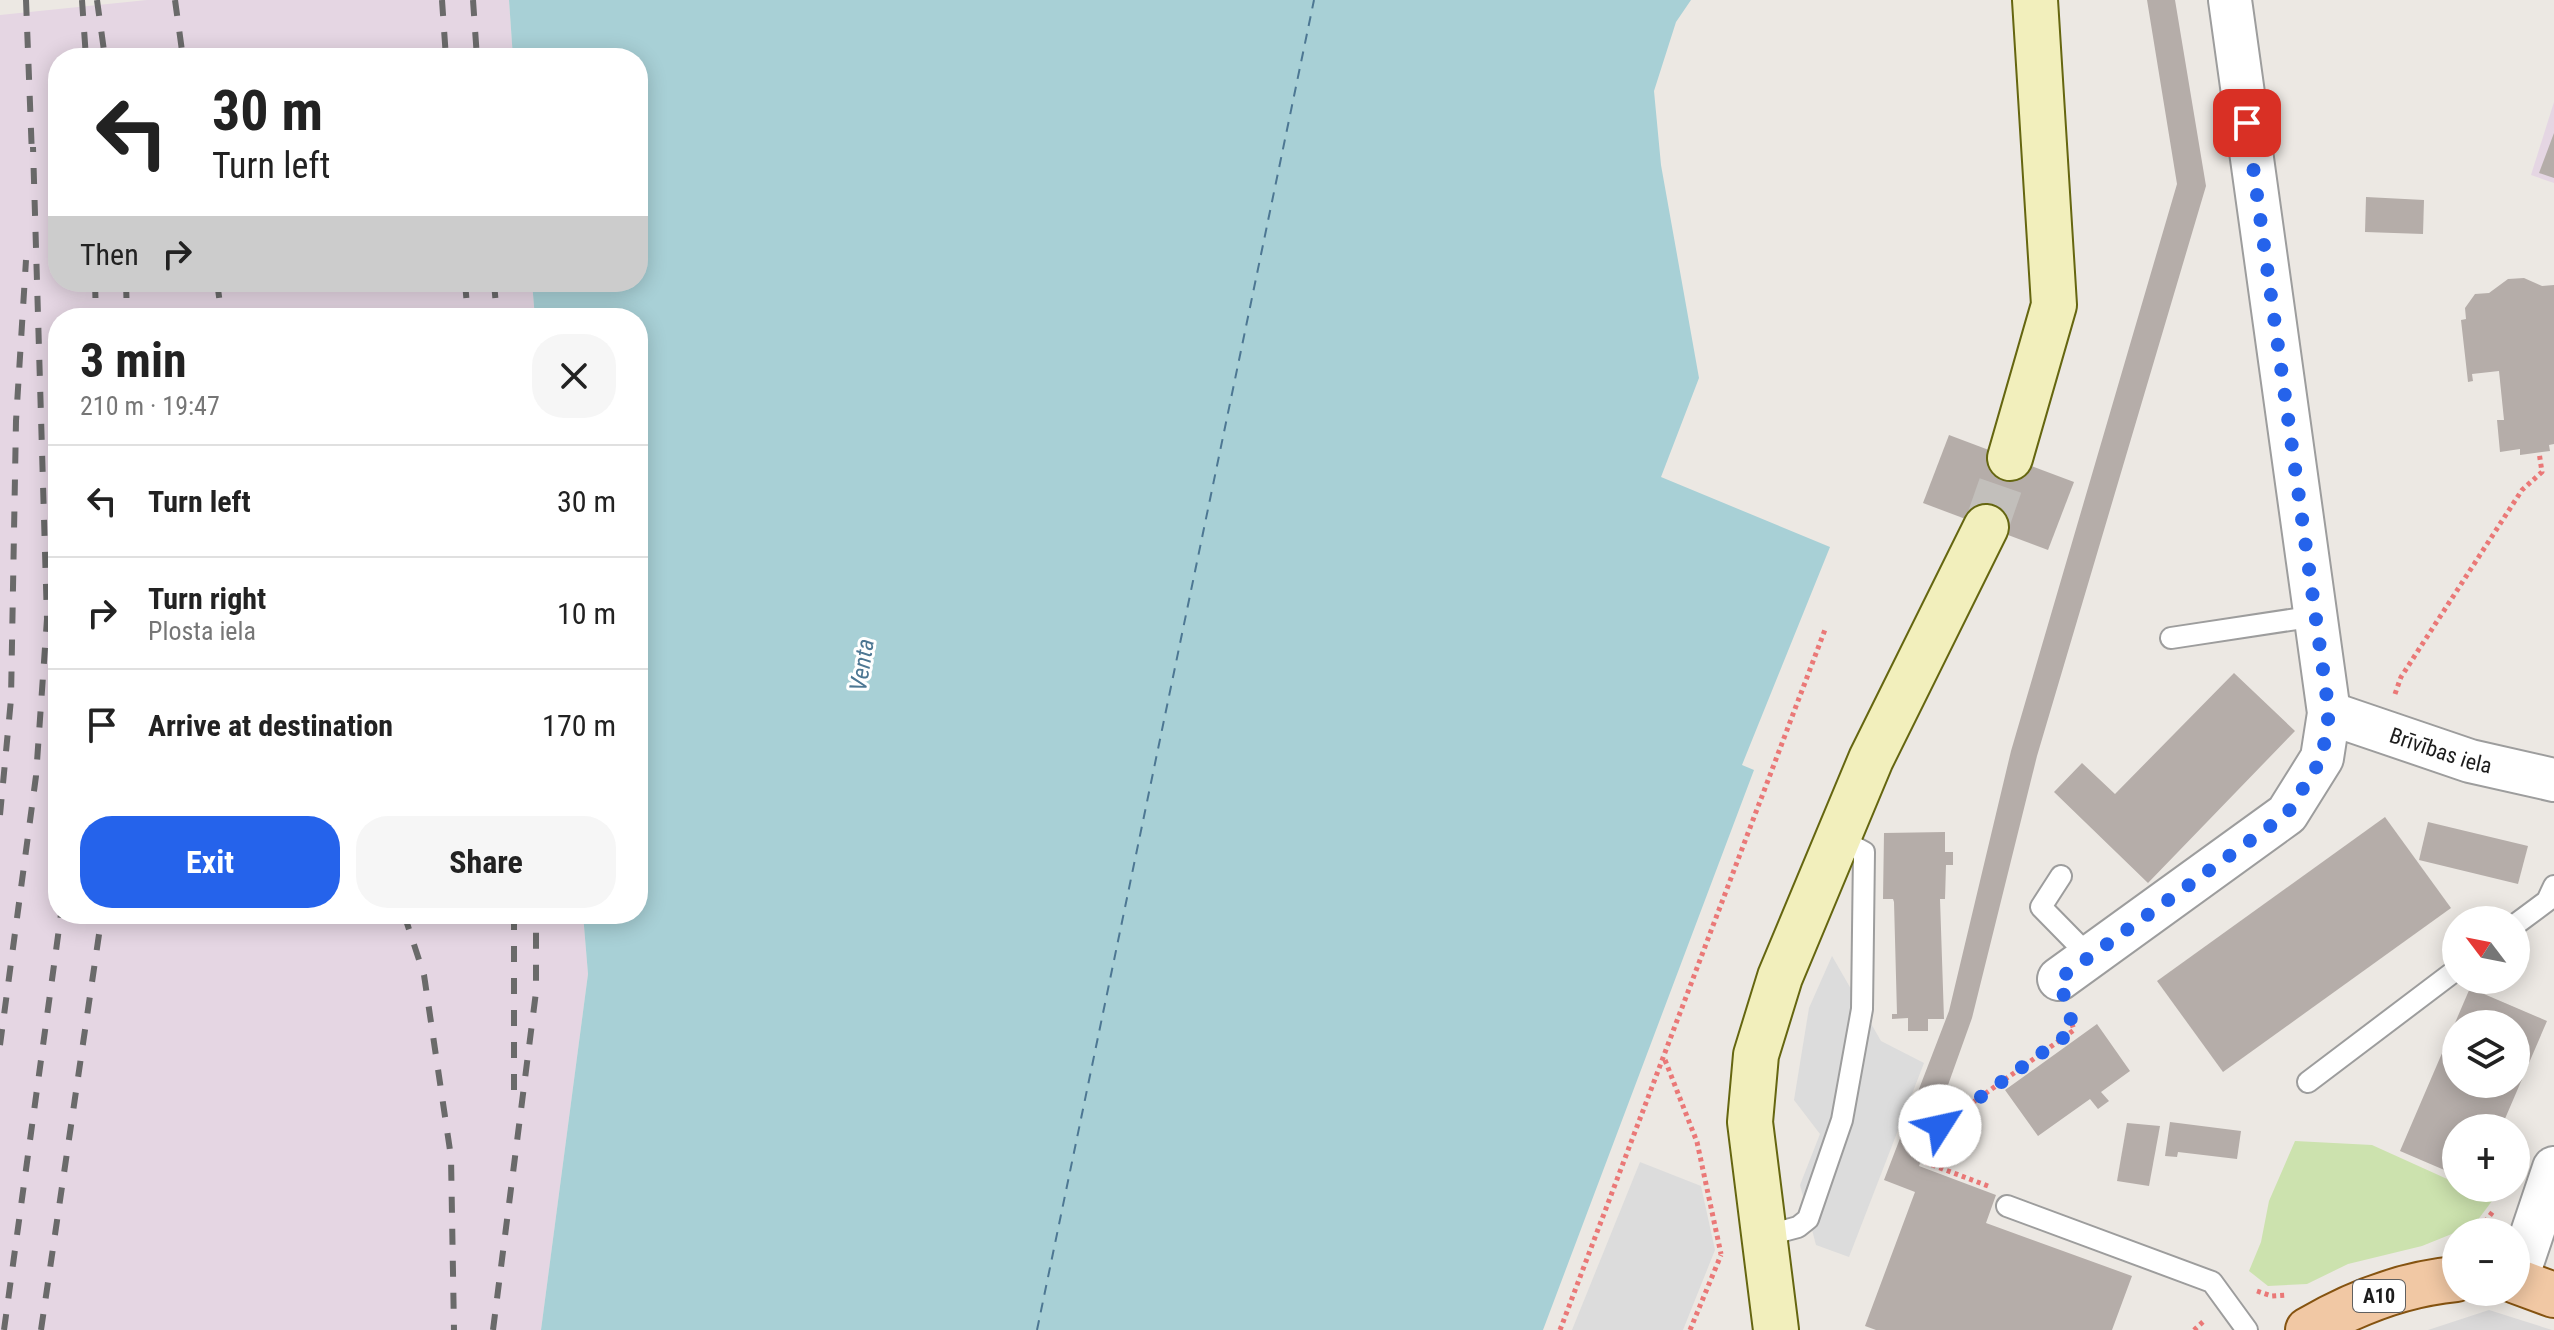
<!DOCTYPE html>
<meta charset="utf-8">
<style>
:root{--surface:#fff;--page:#f6f6f6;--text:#222;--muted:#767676;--line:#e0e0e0;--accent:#2563eb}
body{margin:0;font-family:"Roboto Condensed",sans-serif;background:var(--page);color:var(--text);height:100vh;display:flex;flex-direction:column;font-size:30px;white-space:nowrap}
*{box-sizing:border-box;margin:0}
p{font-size:26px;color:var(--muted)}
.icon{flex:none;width:44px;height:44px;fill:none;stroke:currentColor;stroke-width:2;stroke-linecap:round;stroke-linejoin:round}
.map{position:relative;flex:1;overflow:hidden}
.panel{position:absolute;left:48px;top:308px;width:600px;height:616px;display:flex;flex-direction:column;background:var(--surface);border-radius:32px;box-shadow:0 4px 20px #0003}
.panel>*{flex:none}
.top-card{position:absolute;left:48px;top:48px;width:600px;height:244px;border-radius:32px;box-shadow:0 4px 20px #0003;background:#fff;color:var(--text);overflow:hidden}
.needle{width:52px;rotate:302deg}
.controls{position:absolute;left:2442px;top:906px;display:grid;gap:16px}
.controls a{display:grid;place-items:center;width:88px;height:88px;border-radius:50%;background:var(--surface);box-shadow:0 4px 20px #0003;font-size:40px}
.pin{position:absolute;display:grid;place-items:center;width:68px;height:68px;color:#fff;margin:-34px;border-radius:16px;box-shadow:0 4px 12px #0006}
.me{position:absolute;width:88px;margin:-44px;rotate:55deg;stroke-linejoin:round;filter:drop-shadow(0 0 6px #0008)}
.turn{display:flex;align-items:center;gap:28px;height:168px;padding:0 32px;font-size:36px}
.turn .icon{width:104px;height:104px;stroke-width:2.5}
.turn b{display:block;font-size:56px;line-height:68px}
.then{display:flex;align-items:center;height:76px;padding:0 32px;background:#0003;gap:16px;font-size:30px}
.round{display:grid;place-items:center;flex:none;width:84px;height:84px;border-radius:32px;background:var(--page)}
.overview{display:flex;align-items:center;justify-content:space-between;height:136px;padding:0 32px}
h1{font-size:48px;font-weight:700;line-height:60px}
.cta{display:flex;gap:16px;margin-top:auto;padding:16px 32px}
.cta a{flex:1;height:92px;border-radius:32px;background:var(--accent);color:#fff;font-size:32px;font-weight:700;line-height:92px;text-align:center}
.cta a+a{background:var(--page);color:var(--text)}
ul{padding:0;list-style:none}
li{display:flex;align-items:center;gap:24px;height:112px;padding:0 32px;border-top:2px solid var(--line)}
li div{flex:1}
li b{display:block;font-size:30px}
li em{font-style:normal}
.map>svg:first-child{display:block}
.residential{fill:#dad9d9}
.industrial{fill:#e5d6e3}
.grass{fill:#cce2ae}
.parking{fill:#dcdcdc}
.water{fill:#a8d0d6}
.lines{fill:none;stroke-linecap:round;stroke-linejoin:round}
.ferry{stroke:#4d7793;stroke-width:2;stroke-dasharray:10 8;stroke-linecap:butt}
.building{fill:#b5ada9;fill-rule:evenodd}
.secondary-tunnel{stroke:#c2bfbb;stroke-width:44;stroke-dasharray:44 22;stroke-linecap:butt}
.lane-casing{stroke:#9d9d9d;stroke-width:24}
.street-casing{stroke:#9d9d9d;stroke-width:46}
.secondary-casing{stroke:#656610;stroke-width:48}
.primary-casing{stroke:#855310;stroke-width:48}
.path{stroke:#ea7877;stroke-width:5;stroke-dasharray:4 4;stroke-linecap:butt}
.lane{stroke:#fff;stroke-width:20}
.street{stroke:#fff;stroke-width:42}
.secondary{stroke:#f2efbc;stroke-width:44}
.primary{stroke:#f1c8a4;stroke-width:44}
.rail{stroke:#6a6a6a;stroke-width:6;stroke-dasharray:16 16;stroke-linecap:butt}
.route{stroke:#2563eb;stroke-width:14;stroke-dasharray:0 25.2}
.labels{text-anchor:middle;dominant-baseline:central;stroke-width:6;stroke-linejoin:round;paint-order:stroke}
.shield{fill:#fff;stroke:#606060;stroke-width:2}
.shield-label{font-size:20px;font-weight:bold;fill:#1c1c1c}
.street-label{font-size:22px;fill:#1c1c1c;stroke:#fff}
.water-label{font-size:24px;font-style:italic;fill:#4d7793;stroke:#fff}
</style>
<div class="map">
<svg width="2554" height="1330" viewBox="0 0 2554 1330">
<rect width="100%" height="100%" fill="#ece8e3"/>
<path class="residential" d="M2489 1310 2552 1330H2428Z"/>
<g class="industrial">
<path d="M147 0H509L513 58H58V282H532L535 318H58V914H583L588 974 541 1330H0V15Z"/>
<path d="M2554 102V183L2531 175Z"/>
</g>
<path class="grass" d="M2295 1141 2372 1145 2456 1183V1188H2470L2495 1197 2474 1225 2422 1246 2348 1264 2307 1284 2268 1286 2249 1271 2261 1242 2269 1201Z"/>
<g class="parking">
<path d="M1832 956 1881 1041 1924 1063 1849 1257 1816 1245 1800 1185 1820 1134 1794 1100 1809 1008Z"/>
<path d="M1640 1162 1701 1186 1715 1250 1683 1330H1572Z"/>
</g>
<path class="water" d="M509 0H1691L1676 22 1654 91 1661 165 1699 378 1661 477 1830 547 1742 765 1754 770 1543 1330H541L588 974 583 914H638V318H535L532 282H638V58H513Z"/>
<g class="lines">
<path class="ferry" d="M1037 1330 1314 0"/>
</g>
<g class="building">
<path d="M2147 0H2175L2206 186 2037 756 1972 1018 1919 1166 1996 1195 1986 1223 2132 1276 2112 1330H1876L1865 1326 1915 1192 1884 1180 1949 1011 2011 751 2177 184Z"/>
<path d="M2554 133V178L2539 173Z"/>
<path d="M2366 197 2424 200 2423 234 2365 232Z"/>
<path d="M2524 278 2542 286 2554 285V444L2549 445 2550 451 2520 455V449L2500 452 2497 420H2504L2499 371 2472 374 2473 381 2468 382 2461 320 2466 319 2465 308 2475 294 2489 293 2508 279Z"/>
<path d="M1949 435 2074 482 2048 550 1923 503Z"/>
<path d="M2234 673 2295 731 2148 883 2054 792 2082 763 2115 794Z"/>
<path d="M2385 817 2451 908 2223 1072 2157 981Z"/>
<path d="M2428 822 2528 846 2518 884 2419 860Z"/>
<path d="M1945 832V852H1953V865H1946L1945 899H1940L1944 1019H1928V1031H1908V1018L1892 1019V1014H1897L1894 902 1893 899H1883L1884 833Z"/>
<path d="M2470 988 2547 1021 2501 1128H2456V1175L2400 1151ZM2456 1024H2516V1084H2456Z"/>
<path d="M2097 1024 2130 1071 2101 1092 2109 1101 2098 1109 2090 1099 2038 1136 2005 1090Z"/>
<path d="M2170 1122 2241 1131 2237 1159 2178 1152 2177 1157 2165 1156Z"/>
<path d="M2127 1123 2160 1126 2149 1186 2117 1181Z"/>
</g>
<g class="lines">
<path class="secondary-tunnel" d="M1986 527 2010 458"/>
<g class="lane-casing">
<g id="lane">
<path d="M2171 638 2316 616"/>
<path d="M2061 876 2041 907 2090 957"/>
<path d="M2516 924 2547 901 2554 886"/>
<path d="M2308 1082 2456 970"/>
<path d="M2007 1206 2212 1282 2247 1330"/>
<path d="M1764 1236 1798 1227 1808 1219 1842 1120 1862 1009 1864 852 1838 838"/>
</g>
</g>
<g class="street-casing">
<g id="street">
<path id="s1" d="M2329 713 2470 761 2554 780"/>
<path d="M2059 979 2287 814 2322 758 2329 713 2230 0"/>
<path d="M2516 1281 2554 1168"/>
</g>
</g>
<g class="secondary-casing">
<g id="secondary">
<path d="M2010 458 2054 305 2035 0"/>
<path d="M1776 1330 1750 1122 1756 1055 1780 977 1871 759 1986 527"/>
</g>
</g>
<g class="primary-casing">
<g id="primary">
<path d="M2516 1281 2554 1295"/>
<path d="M2308 1330C2354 1303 2403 1284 2456 1279"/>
</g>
</g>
<g class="path">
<path d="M2395 694 2401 677 2522 490 2542 472 2539 452"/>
<path d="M1665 1060 1697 1142 1721 1254"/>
<path d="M1988 1186 1927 1163 1940 1126 2074 1030 2070 1018"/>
<path d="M2473 1232 2482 1226 2494 1210"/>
<path d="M2257 1291 2272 1296 2286 1295"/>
<path d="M1560 1330 1826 627"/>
<path d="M1690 1330 1721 1255"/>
<path d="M2194 1330 2205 1320"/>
</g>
<use href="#lane" class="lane"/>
<use href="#street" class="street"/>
<use href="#secondary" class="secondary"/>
<use href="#primary" class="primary"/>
<g class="rail">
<path d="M26 0 32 156"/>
<path d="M82 0 86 58"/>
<path d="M97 0 105 58"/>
<path d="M175 0 183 58"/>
<path d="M442 0 446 58"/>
<path d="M473 0 477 58"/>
<path d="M95 282 96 318"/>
<path d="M126 282 127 318"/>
<path d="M217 282 222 318"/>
<path d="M465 282 468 318"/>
<path d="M494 282 497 318"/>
<path d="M0 815 11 699 16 421 26 260"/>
<path d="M404 914 424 975 451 1157 454 1330"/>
<path d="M514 914V1094"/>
<path d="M0 1045 36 776 47 619 33 147"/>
<path d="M4 1330 61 914"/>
<path d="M41 1330 102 914"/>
<path d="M493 1330 536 992V914"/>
</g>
</g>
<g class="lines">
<path class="route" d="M1940 1126 2074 1030 2059 979 2287 814 2322 758 2329 713 2247 123"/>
</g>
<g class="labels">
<rect class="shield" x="2353" y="1280" width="52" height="32" rx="6"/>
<g class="shield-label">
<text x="2379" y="1296">A10</text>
</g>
<g class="street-label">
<text stroke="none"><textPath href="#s1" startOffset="118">Brīvības iela</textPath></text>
</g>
<g class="water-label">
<text transform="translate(862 665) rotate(-81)">Venta</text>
</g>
</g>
</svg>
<div class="controls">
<a><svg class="needle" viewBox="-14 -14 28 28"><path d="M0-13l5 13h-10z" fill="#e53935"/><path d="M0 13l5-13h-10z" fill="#767676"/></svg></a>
<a><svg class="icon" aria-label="layers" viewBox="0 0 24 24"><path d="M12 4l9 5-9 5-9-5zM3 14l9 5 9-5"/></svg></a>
<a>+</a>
<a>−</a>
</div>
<div class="pin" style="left:2247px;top:123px;background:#d93025"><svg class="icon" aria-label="arrive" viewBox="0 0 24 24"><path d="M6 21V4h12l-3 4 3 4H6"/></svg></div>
<svg class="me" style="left:1940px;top:1126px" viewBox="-20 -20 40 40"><circle r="19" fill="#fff"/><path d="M0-13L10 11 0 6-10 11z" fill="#2563eb"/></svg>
<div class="top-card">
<div class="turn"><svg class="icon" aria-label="left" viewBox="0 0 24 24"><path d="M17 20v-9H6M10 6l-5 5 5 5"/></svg><div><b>30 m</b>Turn left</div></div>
<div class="then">Then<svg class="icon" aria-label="right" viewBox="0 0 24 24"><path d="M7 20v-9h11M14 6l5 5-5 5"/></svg></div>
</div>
<section class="panel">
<div class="overview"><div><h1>3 min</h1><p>210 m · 19:47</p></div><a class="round"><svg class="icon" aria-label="close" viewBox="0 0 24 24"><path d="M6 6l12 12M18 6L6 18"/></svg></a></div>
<ul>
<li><svg class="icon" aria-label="left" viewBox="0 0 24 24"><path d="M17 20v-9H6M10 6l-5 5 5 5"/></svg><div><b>Turn left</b></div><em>30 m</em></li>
<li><svg class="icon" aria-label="right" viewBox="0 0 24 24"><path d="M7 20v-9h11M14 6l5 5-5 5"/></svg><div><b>Turn right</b><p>Plosta iela</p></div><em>10 m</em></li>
<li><svg class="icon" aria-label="arrive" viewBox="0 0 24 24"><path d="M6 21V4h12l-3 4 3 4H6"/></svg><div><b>Arrive at destination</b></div><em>170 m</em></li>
</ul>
<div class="cta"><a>Exit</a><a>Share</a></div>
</section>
</div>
